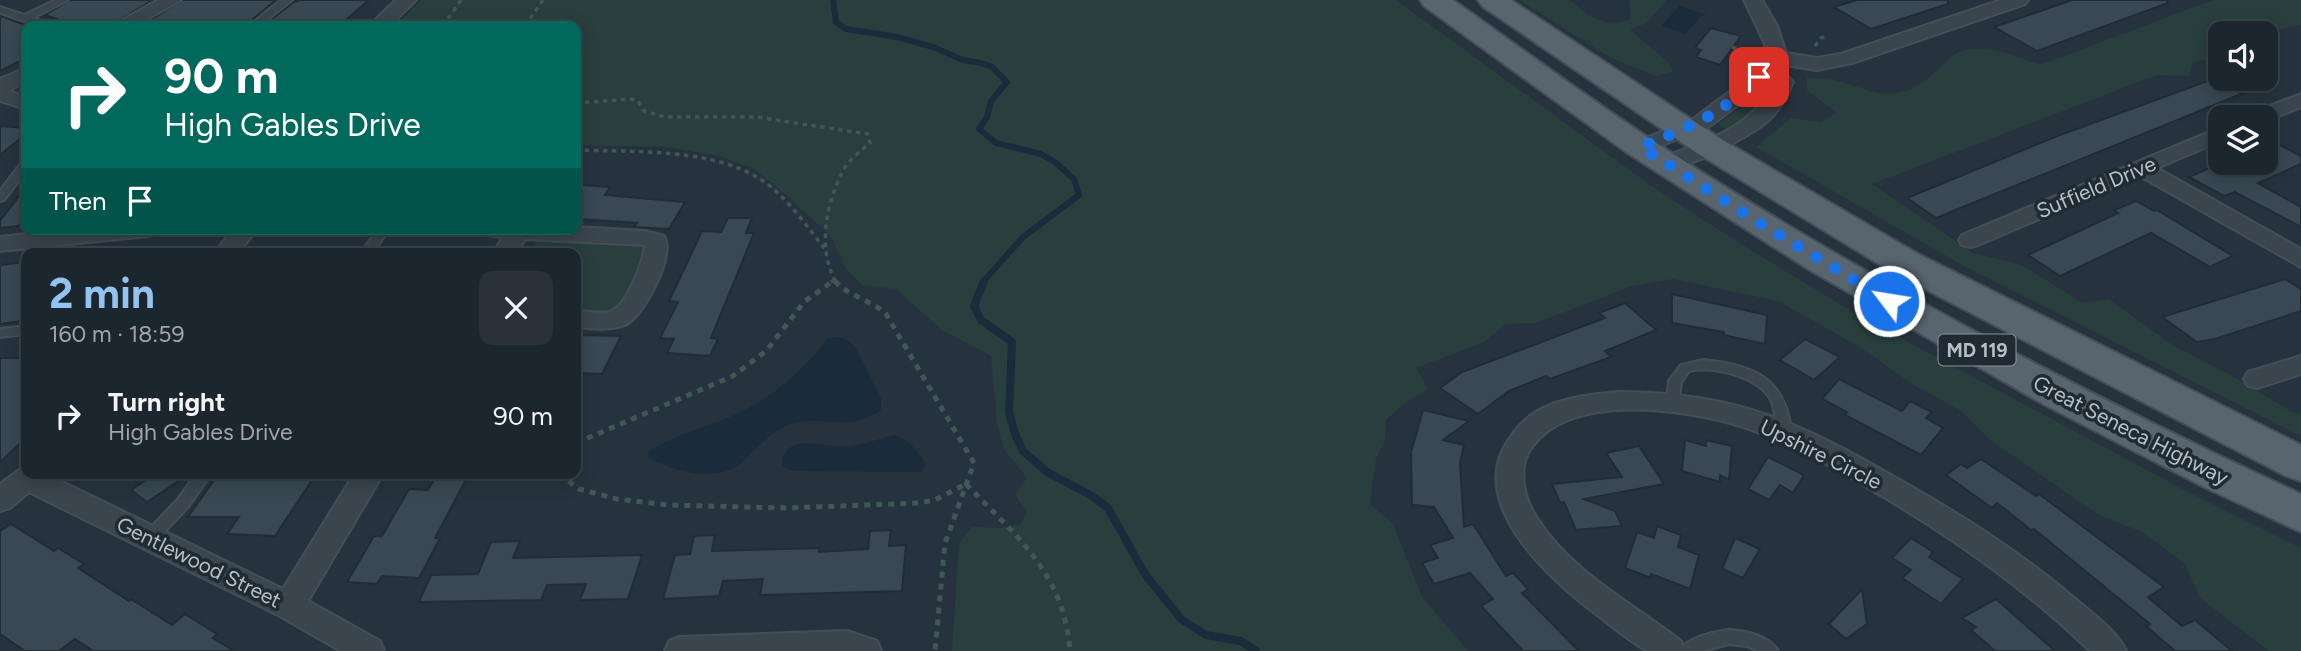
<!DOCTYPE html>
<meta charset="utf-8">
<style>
:root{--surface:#1c262e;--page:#29323a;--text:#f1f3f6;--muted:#a0a5aa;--line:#3a434a;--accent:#93c3f1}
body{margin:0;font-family:Figtree,sans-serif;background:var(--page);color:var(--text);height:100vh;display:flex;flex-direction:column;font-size:26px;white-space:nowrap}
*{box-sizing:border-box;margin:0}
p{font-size:23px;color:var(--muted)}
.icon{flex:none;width:38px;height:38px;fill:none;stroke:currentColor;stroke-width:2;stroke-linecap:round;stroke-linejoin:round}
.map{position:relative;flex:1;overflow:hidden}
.details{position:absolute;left:21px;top:248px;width:560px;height:231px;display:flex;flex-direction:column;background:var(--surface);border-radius:14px;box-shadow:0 4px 18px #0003,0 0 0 2px var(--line)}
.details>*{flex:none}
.guide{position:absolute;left:21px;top:21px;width:560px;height:214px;border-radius:14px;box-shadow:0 4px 18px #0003,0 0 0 2px var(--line);background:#00695c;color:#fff;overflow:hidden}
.controls{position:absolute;left:2208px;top:21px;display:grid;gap:14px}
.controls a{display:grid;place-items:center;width:70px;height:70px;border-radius:14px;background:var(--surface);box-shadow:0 4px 18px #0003,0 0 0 2px var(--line);font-size:35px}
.pin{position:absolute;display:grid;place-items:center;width:60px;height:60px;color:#fff;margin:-30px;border-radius:14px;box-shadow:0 4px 10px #0006}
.me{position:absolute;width:77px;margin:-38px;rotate:301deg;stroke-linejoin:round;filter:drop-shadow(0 0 5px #0008)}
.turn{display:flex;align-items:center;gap:24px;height:147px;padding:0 28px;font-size:32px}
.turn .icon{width:91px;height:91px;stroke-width:2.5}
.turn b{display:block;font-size:49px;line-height:60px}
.then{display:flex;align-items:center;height:66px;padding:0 28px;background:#0003;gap:14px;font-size:26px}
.round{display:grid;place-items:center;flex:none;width:74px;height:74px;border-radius:14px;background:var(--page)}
.overview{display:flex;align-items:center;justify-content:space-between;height:119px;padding:0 28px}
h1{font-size:42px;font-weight:700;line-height:52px;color:var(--accent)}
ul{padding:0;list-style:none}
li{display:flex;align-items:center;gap:21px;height:98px;padding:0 28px}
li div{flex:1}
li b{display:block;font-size:26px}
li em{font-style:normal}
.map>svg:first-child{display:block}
.green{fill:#283f3e}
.water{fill:#1a2b3b}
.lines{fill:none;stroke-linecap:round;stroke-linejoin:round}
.stream-far1{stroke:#1a2b3b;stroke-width:6}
.stream{stroke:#1a2b3b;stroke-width:8}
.building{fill:#394853;stroke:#212c35;stroke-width:2}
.lane-casing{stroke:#444e57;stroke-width:4}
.street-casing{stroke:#444e57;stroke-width:4}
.primary-casing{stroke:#444e57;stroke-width:4}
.path-far1{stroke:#415756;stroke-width:3.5;stroke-dasharray:4.5 4.5;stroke-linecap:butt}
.path{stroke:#415756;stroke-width:5;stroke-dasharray:6 6;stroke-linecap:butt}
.lane{fill:#3a454e;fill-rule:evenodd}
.street{fill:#3a454e;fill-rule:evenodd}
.primary{fill:#58646e;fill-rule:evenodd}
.route{stroke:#1a73e8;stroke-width:12;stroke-dasharray:0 21.6}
.labels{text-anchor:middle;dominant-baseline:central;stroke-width:7;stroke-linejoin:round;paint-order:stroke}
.shield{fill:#1f2a33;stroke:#89939b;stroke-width:2}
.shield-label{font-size:19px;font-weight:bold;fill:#b7c0c8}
.street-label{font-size:21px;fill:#b7c0c8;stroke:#1f2a33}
</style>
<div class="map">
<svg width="2301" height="651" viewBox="0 0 2301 651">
<rect width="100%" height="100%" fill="#26333e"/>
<g class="green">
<path d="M422 0H1396L1650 185 1733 239 1854 313 2188 492 2301 548V651H2269L2200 598 2185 564 2142 532 2097 514 1989 439 1961 411 1914 385 1858 346 1778 301 1673 279 1632 286 1536 323 1506 324 1484 342 1416 368 1428 389 1403 404 1386 420 1385 439 1376 459 1370 504 1393 524 1422 597 1468 651H952L959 543 972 527 1000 528 1020 525 1027 512 1015 495 1027 478 1004 449 997 424 991 356 942 330 896 289 862 285 845 267 830 235 792 200 753 168 719 156 666 147 576 145V26H394Z"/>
<path d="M1519 0H1570L1591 17 1612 24 1631 19 1629 0H1667L1646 23 1630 30 1668 62 1673 72 1656 76 1611 58Z"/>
<path d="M2213 0H2301V25L2265 33H2221V56L2193 62 2188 76 2157 75 1872 184 1973 253 2022 265 2082 303 2109 299 2172 345 2234 377 2292 412 2301 414V436L1964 266 1756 147 1791 118 1821 122 1837 113 1807 90V77C1820 79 1833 79 1845 83 1866 88 1872 96 1896 93 1922 89 1935 71 1953 56 1974 38 2019 57 2040 65Z"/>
<path d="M1771 78H1774C1771 101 1749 117 1730 129L1720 127 1719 123 1753 100Z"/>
<path d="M538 238 640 243 650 249C629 296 634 314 576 312V254H529Z"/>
</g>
<g class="water">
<path d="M1679 6 1707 15 1701 16 1686 34 1661 26Z"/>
<path d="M836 337 848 340 855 347 881 398V410C845 435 824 413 791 424 768 432 758 449 740 464 716 483 671 471 647 457L649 451C674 435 703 428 730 417 771 399 800 374 827 339Z"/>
<path d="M895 435C910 440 917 451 926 464L921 472 793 471 782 466C783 428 829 450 851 446 866 444 880 438 895 435Z"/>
</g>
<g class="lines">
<path class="stream-far1" d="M833 0 836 22 846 29 897 37 933 47 963 60 981 63 992 67 1007 82 991 101 987 117 979 129 996 143 1041 154 1055 162 1074 179 1079 195 1023 237 983 282"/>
<path class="stream" d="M984 281 974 306 981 320 1012 342 1009 412 1015 434 1023 451 1047 472 1092 496 1108 508 1145 574 1181 619 1206 635 1241 641 1256 651"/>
</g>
<g class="building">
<path d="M70 0H153L110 26H76L45 15Z"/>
<path d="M183 0H276L247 24 208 26 189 20 175 26H140Z"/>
<path d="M300 0H369L339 26H279L285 21 268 22 294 2Z"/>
<path d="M1857 0H1948V4L1871 29 1834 7Z"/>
<path d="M2072 0H2167L2168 3 2037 51 1994 27Z"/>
<path d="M0 16 26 25V58L0 71Z"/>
<path d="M1711 28 1741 36 1720 65 1696 57 1701 50 1695 48Z"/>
<path d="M2213 79H2278L1936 218 1907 198 2060 135Z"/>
<path d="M0 126 26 128V134L0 155Z"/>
<path d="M2266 138 2301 156V164L2258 183 2301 207V227L2235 192 2224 196 2189 177 2221 163H2266Z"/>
<path d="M582 185 610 187 605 195 685 202 669 229 634 227 637 223 576 219V194Z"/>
<path d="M26 187V216L18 226 0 228V221Z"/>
<path d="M2136 201 2154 211 2157 210 2233 256 2210 267 2151 233 2060 276 2028 255 2118 213 2114 210Z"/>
<path d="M728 218H752L746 233H754L711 338 718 339 710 356 667 353 674 339 660 338 678 302 669 301 702 231 721 232Z"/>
<path d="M26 262V313L21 321 0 324V265Z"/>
<path d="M2285 279 2301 289V311L2215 339 2197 342 2162 317Z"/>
<path d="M1672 294 1767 315 1765 344 1723 335 1724 332 1672 323Z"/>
<path d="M1625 303 1656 330 1605 351 1611 357 1550 379 1546 376 1509 391 1478 414 1440 388 1462 372 1605 318 1599 313Z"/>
<path d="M581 335 621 336 602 374 576 373V343Z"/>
<path d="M1805 339 1840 357 1814 380 1780 360Z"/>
<path d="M0 358H26V438L0 462Z"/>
<path d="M1839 379 1902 411 1910 401 1932 412 1926 418 1943 428 1921 455 1845 415 1847 412 1822 399Z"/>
<path d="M1423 410 1469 421 1443 440 1464 445 1460 463 1464 527 1473 524 1506 576 1513 573 1528 589 1522 593 1579 651H1523L1481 606 1493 599 1470 573 1434 584 1422 563 1438 558 1430 545 1453 538 1434 507 1412 505 1411 452Z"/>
<path d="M1685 440 1706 446V440L1732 446 1729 480 1720 475V482L1682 471Z"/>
<path d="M1639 446 1664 484 1584 499 1615 511 1622 526 1576 530 1564 502 1560 503 1552 484 1622 477 1606 453Z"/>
<path d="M1768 457 1804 475 1793 493 1780 485 1769 500 1748 489Z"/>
<path d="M1981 459 2036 496 2039 494 2164 587 2148 597 2182 626 2195 620 2232 651H2175L2146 626 2150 624 2034 529 2031 530 1997 503 1992 508 1946 475 1961 464 1967 468Z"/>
<path d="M155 474H189L147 502 131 490Z"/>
<path d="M218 474H316L275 536 227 534 239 517H188Z"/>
<path d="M437 474H469L435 538H440L419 578 382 576 377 584 347 582 374 536H382L409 489 428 490Z"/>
<path d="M11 524 54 551 58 548 84 564 78 568 129 601 131 599 172 625 185 614 217 634 213 638 234 651H93L75 639 59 651H25L0 634V531Z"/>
<path d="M1657 526 1681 535 1678 547 1699 555 1690 589 1651 574V578L1625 568 1637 532 1654 538Z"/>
<path d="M891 530 889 546 906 545 902 591 760 595 763 579 723 581 719 596 663 599 675 555 690 554 694 536 715 535 712 551 820 548 819 552 868 549 870 531Z"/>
<path d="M1735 538 1760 549 1743 578 1722 569Z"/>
<path d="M1911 538 1933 552 1929 557 1963 579 1941 604 1902 578 1911 570 1892 558Z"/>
<path d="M520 541 513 558 642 555 628 599 580 600 586 584 547 585 541 600 419 602 431 575 478 574 491 542Z"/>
<path d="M1862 589 1867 624 1846 639 1829 624Z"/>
<path d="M1996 599 2055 651H1995L1971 630 1976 627 1962 618Z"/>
</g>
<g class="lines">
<g class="lane-casing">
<g id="lane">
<path d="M56 0H68L33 18 50 24 51 26H39L0 13V7L24 15Z"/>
<path d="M281 0H292L259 26H249Z"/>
<path d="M26 161V171L4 200 0 201V191L22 162Z"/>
<path d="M378 229H389L372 254H360Z"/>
<path d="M26 326V334L0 337V329Z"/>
<path d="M1704 360C1753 365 1786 378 1791 432L1789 436H1779C1774 424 1777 410 1770 398 1756 376 1714 366 1689 371L1681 382 1678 406H1668L1666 403 1669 381 1681 365Z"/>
<path d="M196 474H211L188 507 156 541 151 543 146 541 144 537 146 533 178 499Z"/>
<path d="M1729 630C1746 631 1769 636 1778 651H1757L1747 646 1729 644 1703 651H1680C1688 637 1714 632 1729 630Z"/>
</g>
</g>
<g class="street-casing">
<g id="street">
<path d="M158 0H181L135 26H112Z"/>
<path d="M396 0H416L389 26H369Z"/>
<path d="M1744 0H1762L1777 26 1786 53 1817 58 1841 54 2001 0H2028L2025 4 1852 63 1817 70 1785 65 1784 72 1793 82C1787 96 1781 108 1770 119 1753 135 1681 174 1658 169L1655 164 1658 159C1701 143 1753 129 1773 83L1771 81 1707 128 1641 153 1634 151 1631 147 1634 143 1693 119 1741 83 1765 71V44Z"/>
<path d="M26 68V81L8 91 26 97V109L0 101V79Z"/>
<path d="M2301 94V107L2266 121V117H2248L2251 113Z"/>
<path d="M2221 127V141L2157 168 2301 249V267L2140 176 1978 245 1970 247 1962 245 1959 240 1962 235Z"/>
<path d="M576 227 645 231 664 236C676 254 644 317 625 325 609 331 592 328 576 327V311C586 311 599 314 609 312 627 307 643 262 645 245L525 239 516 254H493L503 237 477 234 474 229H576Z"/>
<path d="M73 229H159L156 234 148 236 0 251V237Z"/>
<path d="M233 229H257L238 254H214Z"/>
<path d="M2301 356V374L2257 388 2248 386 2244 379 2248 372Z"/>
<path d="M1618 392C1670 392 1720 398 1770 416 1812 431 1851 452 1889 474 1956 511 2021 552 2079 602 2095 616 2117 631 2126 651H2090C2021 584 1943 531 1860 483 1822 461 1782 439 1740 426 1683 409 1571 392 1531 448 1517 469 1524 499 1537 518 1571 572 1632 603 1681 641L1685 651C1674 651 1659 651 1648 651 1638 648 1603 619 1592 611 1546 576 1464 500 1510 438 1519 424 1530 414 1545 407 1568 397 1594 394 1618 392Z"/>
<path d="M26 465V474H46L283 589 354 474H383L308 601 380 641 384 651H341L278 615 29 492 10 508 0 511V484Z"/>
<path d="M847 631 877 641 881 651H665L669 641 680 637Z"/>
</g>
</g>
<g class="primary-casing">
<g id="primary">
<path d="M1420 0H1453C1528 53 1601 108 1678 157 1877 285 2087 395 2301 494V532L2204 487 2043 404 1808 269 1626 152 1424 6Z"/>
<path d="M1478 0H1511L1721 139 1918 254 2301 445V481L2286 476 1892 272 1697 153 1482 6Z"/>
</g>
</g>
<g class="path-far1">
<path d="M443 26 461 0"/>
<path d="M525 26 543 0"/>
<path d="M1815 46 1821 38 1827 36"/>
<path d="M1732 47 1754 54"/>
<path d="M1731 55 1754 63"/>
<path d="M576 103 632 99 638 101 644 111 665 117H757L868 134 870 143C861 151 848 160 843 171 826 203 817 250 836 282"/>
<path d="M576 150C632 152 712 148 760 179 787 196 806 226 826 250"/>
<path d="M831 282 834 280"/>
</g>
<g class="path">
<path d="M835 281C848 296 871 300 886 314L974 463 945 543 935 651"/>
<path d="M576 443 733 376 766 351 804 302 833 281"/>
<path d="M559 474 579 489 617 499 668 505 786 508 918 503 935 500 966 484"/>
<path d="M966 484C1017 537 1064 573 1070 651"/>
</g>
<use href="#lane" class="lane"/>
<use href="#street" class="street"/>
<use href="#primary" class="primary"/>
</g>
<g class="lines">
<path class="route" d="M1759 77C1722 115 1688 127 1641 147L1761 224 1889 301"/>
</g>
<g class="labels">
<rect class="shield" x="1938.5" y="334.5" width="77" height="31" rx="5"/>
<g class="shield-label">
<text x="1977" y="350">MD 119</text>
</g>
<g class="street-label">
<text transform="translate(2096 187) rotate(-23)">Suffield Drive</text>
<text transform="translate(2131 430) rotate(27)">Great Seneca Highway</text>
<text transform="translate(1821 454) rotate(26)">Upshire Circle</text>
<text transform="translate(199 562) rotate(26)">Gentlewood Street</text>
</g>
</g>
</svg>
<div class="controls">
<a><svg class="icon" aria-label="sound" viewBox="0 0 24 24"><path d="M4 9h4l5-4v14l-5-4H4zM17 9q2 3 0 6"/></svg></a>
<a><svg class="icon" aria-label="layers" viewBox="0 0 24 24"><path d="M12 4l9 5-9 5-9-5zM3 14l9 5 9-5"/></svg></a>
</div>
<div class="pin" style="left:1759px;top:77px;background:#d93025"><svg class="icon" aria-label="arrive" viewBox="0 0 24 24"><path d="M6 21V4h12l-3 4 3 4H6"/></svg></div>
<svg class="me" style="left:1889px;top:301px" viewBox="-20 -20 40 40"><circle r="17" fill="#1a73e8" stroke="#fff" stroke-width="3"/><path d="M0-11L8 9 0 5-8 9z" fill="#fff"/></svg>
<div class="guide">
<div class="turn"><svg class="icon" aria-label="right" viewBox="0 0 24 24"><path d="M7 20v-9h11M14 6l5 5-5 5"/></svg><div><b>90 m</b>High Gables Drive</div></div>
<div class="then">Then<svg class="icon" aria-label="arrive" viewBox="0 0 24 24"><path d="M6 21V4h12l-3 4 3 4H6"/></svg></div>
</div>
<section class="details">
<div class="overview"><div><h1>2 min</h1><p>160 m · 18:59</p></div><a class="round"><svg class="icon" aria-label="close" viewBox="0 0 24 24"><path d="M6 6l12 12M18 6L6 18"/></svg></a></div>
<ul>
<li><svg class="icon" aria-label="right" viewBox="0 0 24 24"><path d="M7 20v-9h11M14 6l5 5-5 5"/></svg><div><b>Turn right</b><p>High Gables Drive</p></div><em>90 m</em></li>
</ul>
</section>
</div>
